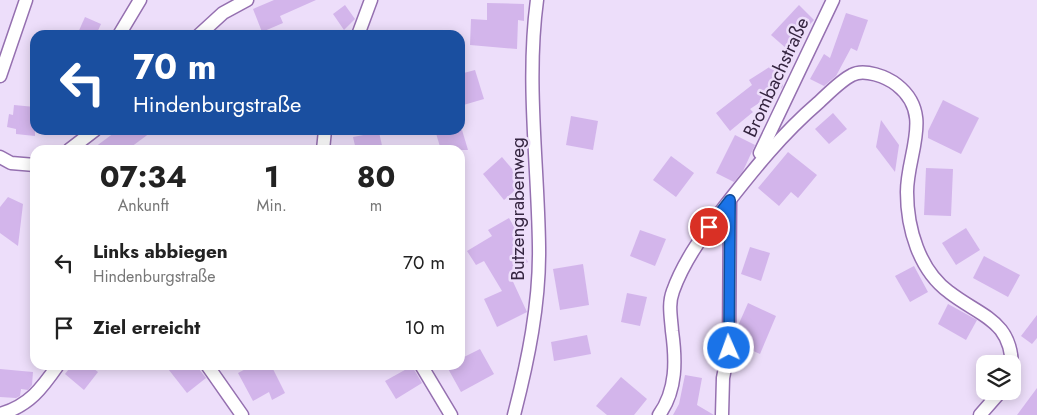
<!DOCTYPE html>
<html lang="de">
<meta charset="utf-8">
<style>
:root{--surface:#fff;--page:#f6f6f6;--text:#222;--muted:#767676}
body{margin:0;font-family:Jost,sans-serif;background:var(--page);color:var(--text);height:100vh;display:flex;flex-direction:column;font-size:19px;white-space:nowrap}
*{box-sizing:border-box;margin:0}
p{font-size:16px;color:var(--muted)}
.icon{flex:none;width:28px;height:28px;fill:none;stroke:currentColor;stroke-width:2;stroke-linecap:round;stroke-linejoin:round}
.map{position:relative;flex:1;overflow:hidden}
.details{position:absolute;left:30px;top:145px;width:435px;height:225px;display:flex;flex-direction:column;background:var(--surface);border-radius:15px;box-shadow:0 2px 12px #0003}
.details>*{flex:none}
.banner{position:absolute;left:30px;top:30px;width:435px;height:105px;border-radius:15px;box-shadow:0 2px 12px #0003;background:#1a4fa0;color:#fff;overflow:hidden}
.tools{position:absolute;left:976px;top:355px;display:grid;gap:10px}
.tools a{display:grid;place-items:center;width:45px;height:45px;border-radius:10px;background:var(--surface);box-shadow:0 2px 12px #0003;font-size:25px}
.pin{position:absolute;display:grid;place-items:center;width:42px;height:42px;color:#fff;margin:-21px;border:2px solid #fff;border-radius:50%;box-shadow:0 1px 5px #0007}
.me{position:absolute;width:55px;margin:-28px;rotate:358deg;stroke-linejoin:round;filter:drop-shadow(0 0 4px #0008)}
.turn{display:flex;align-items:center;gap:18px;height:105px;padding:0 20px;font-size:22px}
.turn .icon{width:65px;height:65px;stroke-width:2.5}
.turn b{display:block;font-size:35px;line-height:42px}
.eta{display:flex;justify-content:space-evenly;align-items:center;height:85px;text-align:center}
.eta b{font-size:30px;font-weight:700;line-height:35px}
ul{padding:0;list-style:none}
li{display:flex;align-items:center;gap:15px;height:65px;padding:0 20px}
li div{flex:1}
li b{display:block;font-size:19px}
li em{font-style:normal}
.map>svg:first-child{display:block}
.building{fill:#d3b5eb}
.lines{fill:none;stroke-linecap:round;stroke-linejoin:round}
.minor-casing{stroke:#9570b0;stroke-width:15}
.minor{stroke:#fff;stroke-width:12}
.route-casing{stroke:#114b97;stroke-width:12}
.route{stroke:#1a73e8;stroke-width:9}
.labels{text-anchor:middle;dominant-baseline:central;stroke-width:5;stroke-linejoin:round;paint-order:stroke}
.street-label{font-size:19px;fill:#352540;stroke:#eddefa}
</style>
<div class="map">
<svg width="1037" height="415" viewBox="0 0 1037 415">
<rect width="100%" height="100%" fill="#eddefa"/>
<g class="building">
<path d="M274 0H316L280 16 283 23 262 32 253 9Z"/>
<path d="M487 3 524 4V21L518 20 517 49 470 45 471 19 487 20Z"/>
<path d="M345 5 355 19 344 30 333 14Z"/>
<path d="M799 5 814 20 787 49 771 35Z"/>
<path d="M846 13 868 20 857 51 851 48 836 76 824 86 810 79 824 54 830 58Z"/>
<path d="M85 17 101 24 96 35H77Z"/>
<path d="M771 66 783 85 782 88 750 109 753 112 730 131 716 113 752 85 749 80Z"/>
<path d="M475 70 484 99 460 106V74Z"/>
<path d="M943 100 979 118 961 154 928 138V131Z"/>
<path d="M14 105 35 107V136L16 134V129L7 127 9 114 13 115Z"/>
<path d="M833 113 847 129 829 144 815 129Z"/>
<path d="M571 116 598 121 593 150 566 145Z"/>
<path d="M881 120 899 145 895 172 876 147Z"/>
<path d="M118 130H154L127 150H91Z"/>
<path d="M435 130H462L468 150H441Z"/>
<path d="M379 132 383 150H356L353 137Z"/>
<path d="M735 135 755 145 743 171 734 182 716 173Z"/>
<path d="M788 152 817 175 798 198 791 192 779 206 758 188Z"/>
<path d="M671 156 694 173 676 197 653 180Z"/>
<path d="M502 157 524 183 504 200 483 174Z"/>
<path d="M926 168 953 169 951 216 924 215Z"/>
<path d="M8 197 23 204 18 246 0 233V207Z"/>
<path d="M509 218 517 232 512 234 528 262 509 273 527 312 497 327 484 299 502 291 484 261 476 265 467 251 492 236 488 230Z"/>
<path d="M966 228 980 250 956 265 942 243Z"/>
<path d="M640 230 666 239 655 266 630 256Z"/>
<path d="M750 247 770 253 761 281 741 274Z"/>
<path d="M984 256 1020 275 1008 297 973 278Z"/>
<path d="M583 264 589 305 560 310 553 269Z"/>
<path d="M914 266 928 292 910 302 895 276Z"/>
<path d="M627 293 647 297 640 326 621 322Z"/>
<path d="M748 303 776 316 760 354 737 344V328Z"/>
<path d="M948 304 977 320 966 340 938 324Z"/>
<path d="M1037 315V338L1032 344 1021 336Z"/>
<path d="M587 335 591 354 554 361 551 342Z"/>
<path d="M480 349 494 374 461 392 446 365H460V359Z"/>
<path d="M72 365H89L98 372 84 390 65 374Z"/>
<path d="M165 365H196L206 378 187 393Z"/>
<path d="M253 365H271L285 393 272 400 269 392 253 401 238 373Z"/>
<path d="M412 366 422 383 396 399 385 381Z"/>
<path d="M0 369 33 372 32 385 28 390 21 389 20 396 16 398 0 397Z"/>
<path d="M685 375 702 378 697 405 714 415H673L679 404Z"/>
<path d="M621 377 647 399 634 415H607L596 406Z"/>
<path d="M1037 388V415H1017Z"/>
</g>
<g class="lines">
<g class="minor-casing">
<g id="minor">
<path d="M119 35 140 0"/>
<path d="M199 35 223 13 247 0"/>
<path d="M358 35 371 0"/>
<path d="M0 76 26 0"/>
<path d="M69 150 95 130"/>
<path d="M323 150 325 130"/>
<path d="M760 153 833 0"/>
<path d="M0 157 11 163 35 165"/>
<path d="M207 365 242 415"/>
<path d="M421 365 451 415"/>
<path d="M0 414C29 406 42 388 58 365"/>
<path d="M514 415C528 361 540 303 539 246 538 165 526 81 537 0"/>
<path d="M659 415C677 390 676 360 672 331 671 317 668 304 673 291 684 260 705 232 725 206 754 169 782 134 818 103 828 94 840 81 852 75 864 68 887 77 897 85 934 114 907 153 907 192 907 228 919 270 949 292 981 317 1013 320 1012 370"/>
<path d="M722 415 723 378 729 348 730 201"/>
<path d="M980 415 1001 391"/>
</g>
</g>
<use href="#minor" class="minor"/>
</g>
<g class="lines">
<g class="route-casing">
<path id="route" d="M709 227 730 200 729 348"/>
</g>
<use href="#route" class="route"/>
</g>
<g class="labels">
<g class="street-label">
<text transform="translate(776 77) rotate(-65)">Brombachstraße</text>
<text transform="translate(517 209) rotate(-90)">Butzengrabenweg</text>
</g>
</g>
</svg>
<div class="tools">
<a><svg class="icon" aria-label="layers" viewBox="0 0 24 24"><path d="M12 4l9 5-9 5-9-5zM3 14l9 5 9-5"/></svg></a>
</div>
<div class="pin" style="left:709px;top:227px;background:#d93025"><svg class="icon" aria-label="arrive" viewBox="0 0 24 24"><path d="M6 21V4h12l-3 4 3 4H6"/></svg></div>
<svg class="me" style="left:729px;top:348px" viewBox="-20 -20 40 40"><circle r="17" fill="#1a73e8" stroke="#fff" stroke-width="3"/><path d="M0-11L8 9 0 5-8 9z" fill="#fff"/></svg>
<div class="banner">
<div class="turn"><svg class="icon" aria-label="left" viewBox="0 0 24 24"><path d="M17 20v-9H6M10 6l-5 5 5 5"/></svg><div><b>70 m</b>Hindenburgstraße</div></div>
</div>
<section class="details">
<div class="eta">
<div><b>07:34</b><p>Ankunft</p></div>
<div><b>1</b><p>Min.</p></div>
<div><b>80</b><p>m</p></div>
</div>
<ul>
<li><svg class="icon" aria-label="left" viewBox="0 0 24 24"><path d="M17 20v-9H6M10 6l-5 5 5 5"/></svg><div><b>Links abbiegen</b><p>Hindenburgstraße</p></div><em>70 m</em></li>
<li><svg class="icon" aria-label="arrive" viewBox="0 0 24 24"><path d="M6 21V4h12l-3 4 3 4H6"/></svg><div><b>Ziel erreicht</b></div><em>10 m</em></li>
</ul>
</section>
</div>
